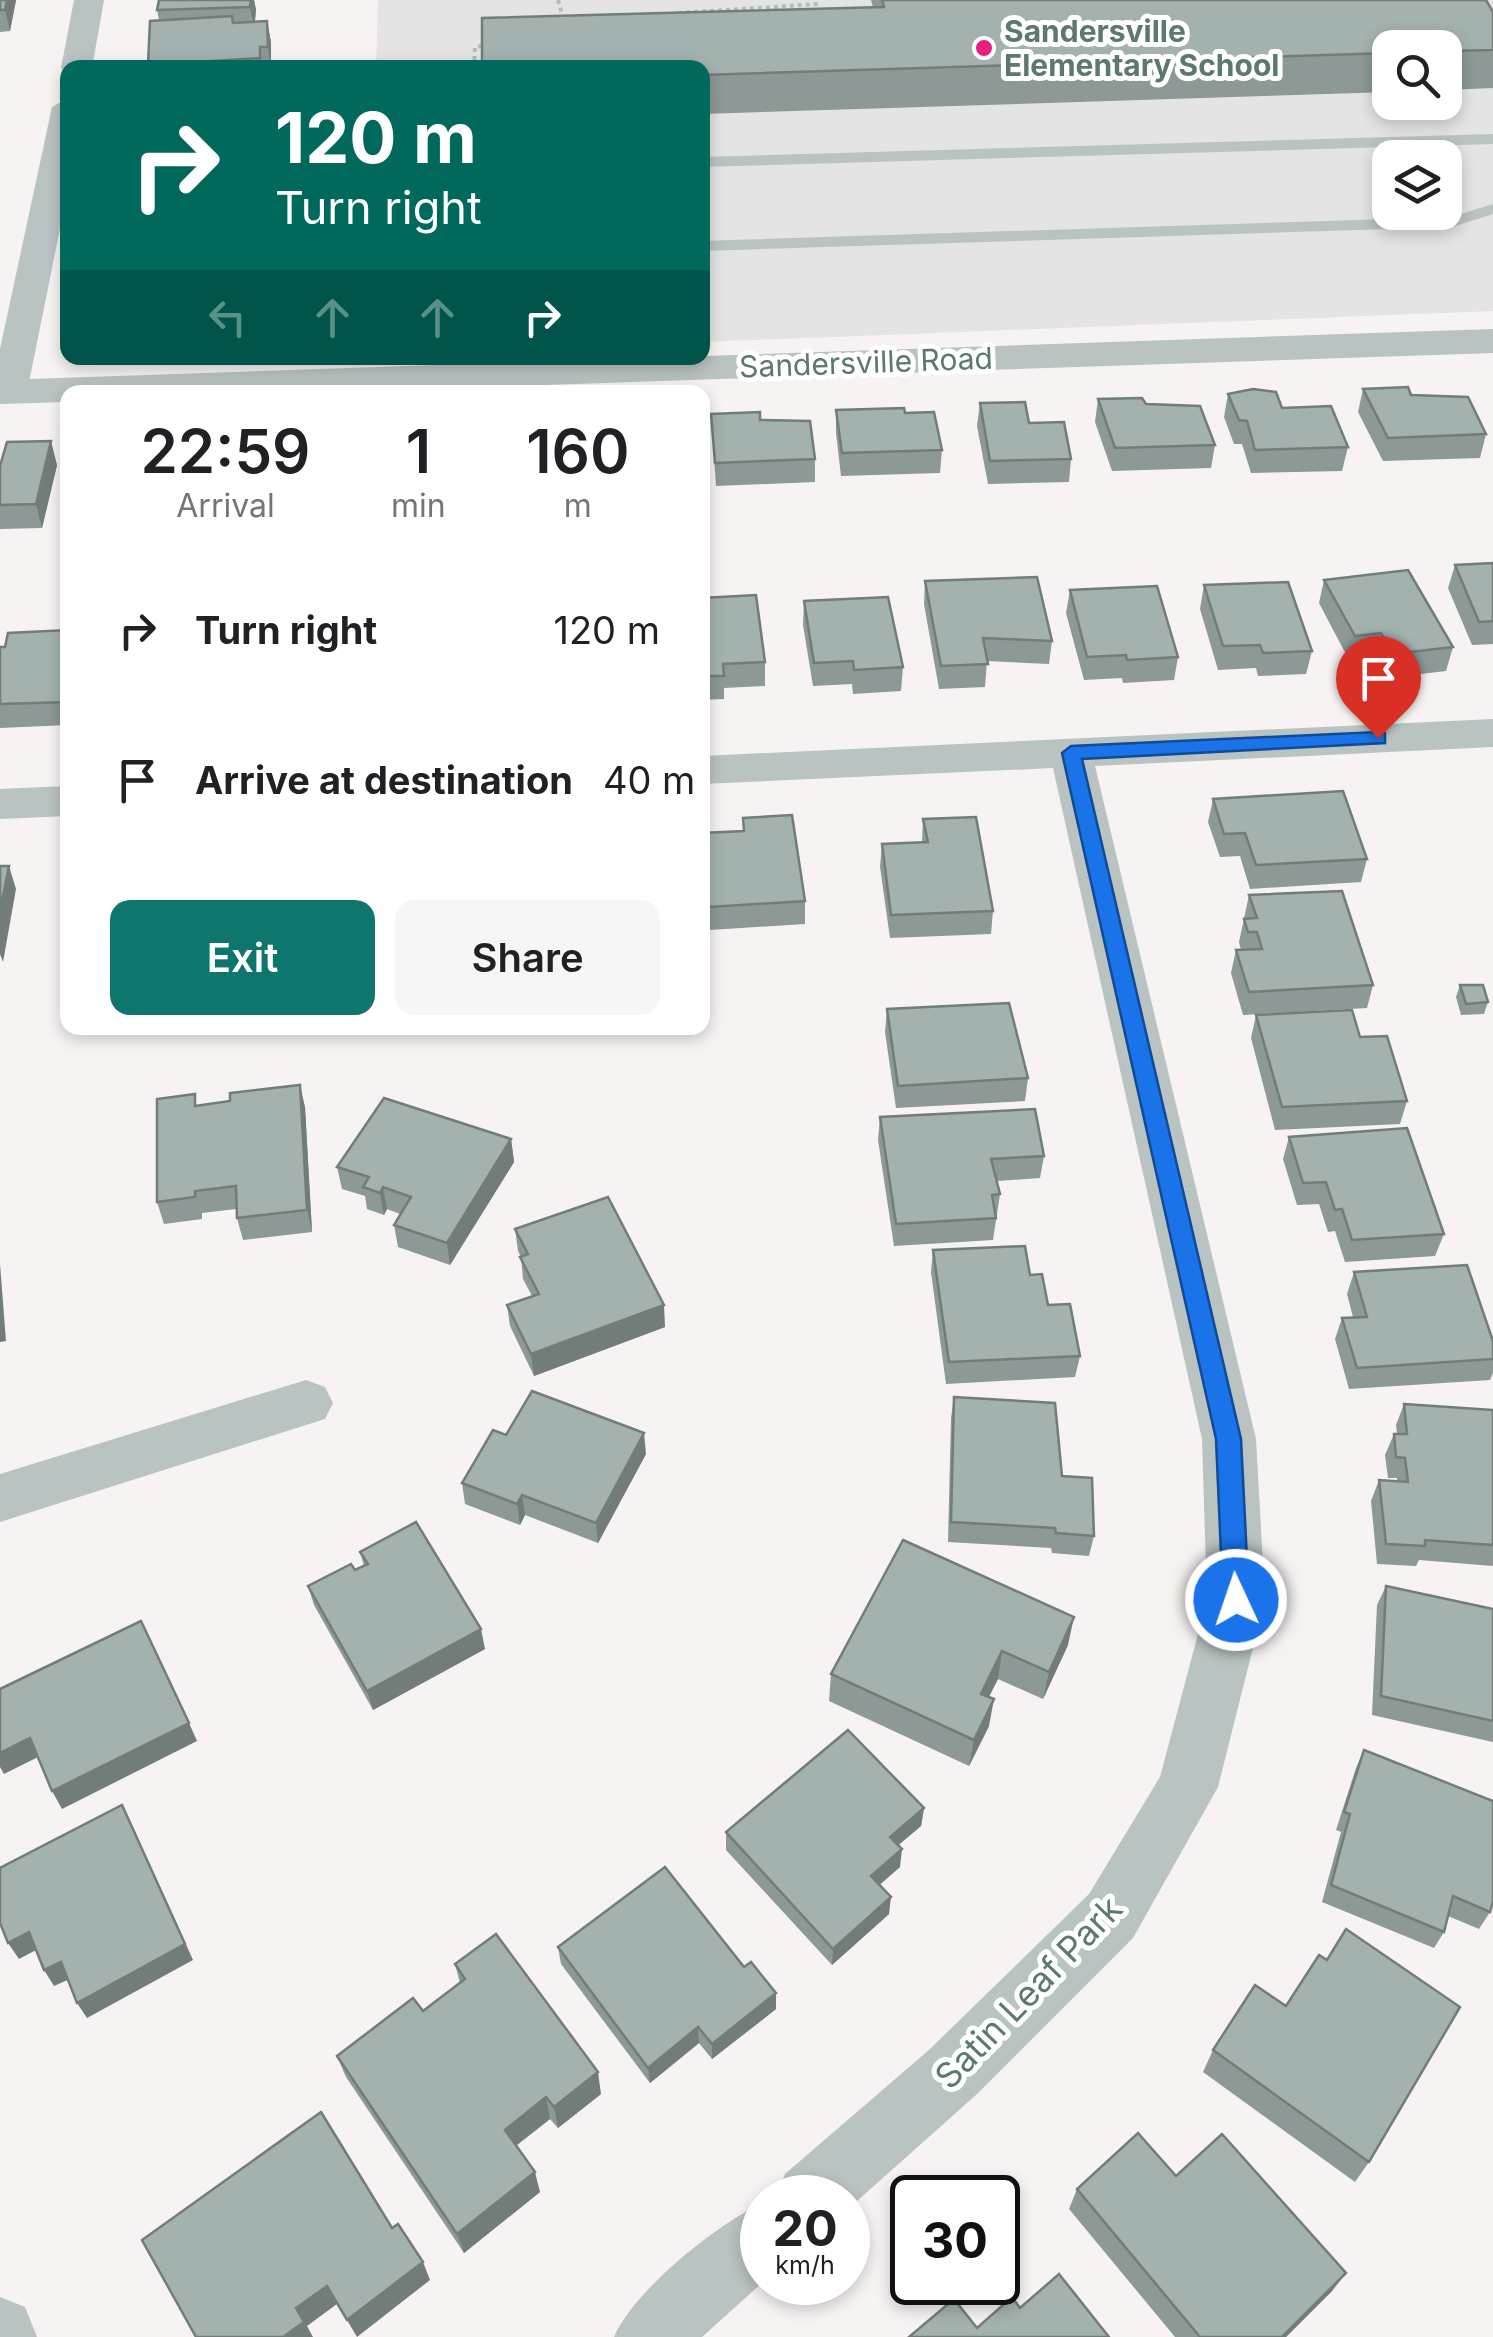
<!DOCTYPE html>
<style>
:root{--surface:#fff;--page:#f6f6f6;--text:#202124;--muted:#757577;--accent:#0f766e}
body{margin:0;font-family:Inter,sans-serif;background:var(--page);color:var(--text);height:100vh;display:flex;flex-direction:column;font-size:38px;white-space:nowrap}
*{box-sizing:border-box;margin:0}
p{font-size:32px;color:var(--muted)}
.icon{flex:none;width:55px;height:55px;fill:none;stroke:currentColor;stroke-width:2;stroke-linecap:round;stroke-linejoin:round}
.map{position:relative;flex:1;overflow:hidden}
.sheet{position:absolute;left:60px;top:385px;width:650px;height:650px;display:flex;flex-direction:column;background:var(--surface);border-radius:20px;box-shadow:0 5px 15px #0003}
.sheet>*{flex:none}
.guide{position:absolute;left:60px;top:60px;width:650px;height:305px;border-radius:20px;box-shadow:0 5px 15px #0003;background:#00695c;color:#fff;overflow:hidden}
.controls{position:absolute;left:1372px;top:30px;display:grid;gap:20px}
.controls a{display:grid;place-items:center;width:90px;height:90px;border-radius:20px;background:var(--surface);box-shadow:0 5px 15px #0003;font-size:50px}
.speed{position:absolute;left:740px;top:2175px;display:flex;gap:20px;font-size:50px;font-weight:700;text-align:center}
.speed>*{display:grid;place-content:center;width:130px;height:130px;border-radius:50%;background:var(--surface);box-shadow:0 5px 15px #0003;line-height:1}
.speed small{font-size:25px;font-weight:400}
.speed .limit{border:5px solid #111;border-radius:15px;background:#fff;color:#111}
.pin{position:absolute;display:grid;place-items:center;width:85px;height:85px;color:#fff;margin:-102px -42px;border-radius:50% 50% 50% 0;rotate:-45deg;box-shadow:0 0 10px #0007}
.pin .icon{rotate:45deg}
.me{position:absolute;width:110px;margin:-55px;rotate:357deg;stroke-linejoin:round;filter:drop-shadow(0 0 8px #0008)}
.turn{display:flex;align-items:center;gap:35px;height:210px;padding:0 50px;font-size:45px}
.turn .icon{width:130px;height:130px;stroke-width:2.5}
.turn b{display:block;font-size:70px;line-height:85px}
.lanes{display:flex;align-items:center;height:95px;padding:0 50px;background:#0003;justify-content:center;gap:50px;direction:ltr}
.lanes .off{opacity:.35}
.eta{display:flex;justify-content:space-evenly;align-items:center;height:170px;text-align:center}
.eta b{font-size:60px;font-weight:600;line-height:70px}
.primary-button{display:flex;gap:20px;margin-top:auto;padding:20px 50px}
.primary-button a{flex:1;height:115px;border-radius:20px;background:var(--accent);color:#fff;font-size:40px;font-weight:600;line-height:115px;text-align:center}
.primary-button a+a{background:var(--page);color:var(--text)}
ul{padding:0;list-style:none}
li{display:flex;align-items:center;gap:30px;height:150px;padding:0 50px}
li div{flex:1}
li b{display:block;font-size:38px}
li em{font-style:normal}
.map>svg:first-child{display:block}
.built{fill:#e3e4e3;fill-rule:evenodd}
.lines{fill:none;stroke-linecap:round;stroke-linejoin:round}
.path{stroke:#b4bbba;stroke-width:4;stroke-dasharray:4 4;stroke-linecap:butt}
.service{fill:#b9c3c1;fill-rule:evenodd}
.minor{fill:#b9c3c1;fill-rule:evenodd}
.tertiary{fill:#b9c3c1;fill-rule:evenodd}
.wall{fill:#8c9996}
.shaded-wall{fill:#727d7a}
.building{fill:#a3b2ae;stroke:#727d7a;stroke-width:2.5}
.route{fill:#1a73e8;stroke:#114b97;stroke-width:2.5}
.poi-dot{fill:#e91f7e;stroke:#fff;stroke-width:4}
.labels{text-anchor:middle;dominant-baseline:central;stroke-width:10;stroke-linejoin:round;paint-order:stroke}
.far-poi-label{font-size:30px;font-weight:bold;fill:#5c7871;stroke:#fff;text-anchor:start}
.far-street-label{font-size:30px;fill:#5c7871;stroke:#fff}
.street-label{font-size:35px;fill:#5c7871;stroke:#fff}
</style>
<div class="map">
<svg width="1493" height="2337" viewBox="0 0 1493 2337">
<rect width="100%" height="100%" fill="#f6f3f2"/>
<path class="built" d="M378 0H1493V311L703 342 702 68H376ZM1390 48H1445V102H1390ZM1390 158H1445V212H1390Z"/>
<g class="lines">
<g class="path">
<path d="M558 0 564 21"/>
<path d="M678 13 819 4"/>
<path d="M474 68 475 47 488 45"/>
</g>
<g class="service">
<path d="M1493 134V144L702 167V157Z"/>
<path d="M1493 204V214L1452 227 702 251V241L1451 217Z"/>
</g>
<g class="minor">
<path d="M74 0H104L92 68H68V75L61 68Z"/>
<path d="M68 98V189L27 392 22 400 0 401V349L52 107Z"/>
<path d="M1493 719V747L1095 766 1256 1439 1265 1600 1218 1787 1133 1938 976 2095 848 2209V2198H775L785 2174 930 2049 1089 1894 1160 1777 1207 1600 1202 1439 1053 768 702 784V756Z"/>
<path d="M68 786V816L0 819V789Z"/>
<path d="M306 1380 325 1387 333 1403 325 1419 0 1522V1474Z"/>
<path d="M762 2204 763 2282 702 2337H614C632 2293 718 2222 762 2204Z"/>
<path d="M0 2297 25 2307 37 2337H0Z"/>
</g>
<path class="tertiary" d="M1493 329V353L336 392H68V402L0 404V380Z"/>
</g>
<g class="wall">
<path d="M0 0H16L10 31 0 32Z"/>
<path d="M159 0H254L256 10 255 22 267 21 271 42V68H149L159 20 157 10Z"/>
<path d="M871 0H1486L1493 12V88L1445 90V48H1390V92L702 114V68L873 7Z"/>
<path d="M1363 389 1411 395 1486 434 1480 458 1383 461 1358 412Z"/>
<path d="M1228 394 1282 408 1348 447 1342 471 1251 473 1242 444H1234L1224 417Z"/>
<path d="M1098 399 1146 404 1215 445 1211 468 1112 471 1095 422Z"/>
<path d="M980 403 1029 423 1071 459 1069 482 988 484 977 426Z"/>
<path d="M836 410 905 413 942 450 940 473 841 476 836 433Z"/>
<path d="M711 414 760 420 815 459V482L716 486Z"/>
<path d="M57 465 42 528 0 529V466Z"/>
<path d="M1493 563V644L1472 645 1448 588 1455 565Z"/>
<path d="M1324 580 1453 647 1446 671 1387 678 1375 657 1349 660 1319 603Z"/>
<path d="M925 581 1052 641 1049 664 987 661 985 687 939 689 924 604Z"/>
<path d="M1204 585 1312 651 1306 674 1258 676 1256 668 1218 670 1200 609Z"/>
<path d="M1070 590 1178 657 1174 680 1123 683 1122 678 1084 680 1066 613Z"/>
<path d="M702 598 765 662V686L724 688V699L702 700Z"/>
<path d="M804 601 903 667 901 691 853 694 852 684 813 686 803 625Z"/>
<path d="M68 630V725L0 728V647Z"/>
<path d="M1213 799 1367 859 1361 882 1250 889 1240 856 1220 857 1208 822Z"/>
<path d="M743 818 805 901V924L710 930 702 858V833L743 831Z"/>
<path d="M923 819 993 911 991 934 890 938 880 867 882 844 922 842Z"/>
<path d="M1249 895 1373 985 1367 1008 1243 1015 1231 973 1236 950H1241L1239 942Z"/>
<path d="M1460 985 1488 1002 1484 1014 1461 1015 1456 997Z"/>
<path d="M887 1009 1028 1078 1025 1101 896 1108 885 1032Z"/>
<path d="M1256 1015 1360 1037 1407 1101 1400 1124 1275 1130 1251 1038Z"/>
<path d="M198 1105 305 1107 312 1232 243 1240 237 1218 236 1209 202 1213V1219L164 1224 157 1202Z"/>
<path d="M880 1117 1044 1156 1040 1178 997 1181 1000 1194 993 1240 894 1246 878 1140Z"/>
<path d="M1289 1137 1444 1234 1435 1256 1345 1262 1335 1231 1328 1232 1319 1204 1297 1205 1283 1159Z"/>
<path d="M511 1139 514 1162 450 1265 398 1247 394 1225 400 1214 387 1209 384 1215 367 1209 365 1196 342 1189 337 1167Z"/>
<path d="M515 1229 665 1327 534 1376 510 1326 507 1305 532 1296 523 1279 521 1257 518 1251Z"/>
<path d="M933 1250 1030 1275 1080 1356 1075 1377 946 1384 931 1272Z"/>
<path d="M1354 1272 1493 1341V1373L1490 1380 1349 1389 1335 1339 1342 1318 1353 1317 1347 1294Z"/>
<path d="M954 1397 1062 1476 1094 1536 1089 1556 1052 1553 1051 1548 948 1542 951 1418Z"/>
<path d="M1404 1404 1493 1410V1566L1419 1560 1416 1566 1377 1564 1371 1501 1379 1480 1397 1481V1478H1388L1385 1455 1394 1434H1397L1396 1425Z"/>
<path d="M506 1435 646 1454 598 1543 525 1515 520 1525 465 1504 462 1483Z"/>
<path d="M903 1540 1068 1645 1043 1699 998 1679 988 1697 989 1726 969 1766 829 1701 831 1674Z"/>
<path d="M360 1552 485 1649 373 1710 314 1605 308 1586 355 1570 364 1566Z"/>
<path d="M1386 1586 1493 1609V1742L1372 1715 1377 1605Z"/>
<path d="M1364 1750 1490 1912 1479 1929 1448 1916 1444 1932 1434 1948 1322 1902 1341 1832 1336 1830 1356 1768Z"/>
<path d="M924 1808 921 1826 898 1845 900 1867 879 1885 889 1914 832 1965 726 1850V1832Z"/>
<path d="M558 1947 744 1967 776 1993V2009L712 2059 699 2043 650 2083 561 1964Z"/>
<path d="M455 1964 601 2094 558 2128 550 2119 516 2146 540 2192 464 2253 346 2077 337 2056 423 2011 460 1983Z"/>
<path d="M1286 2006 1369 2162 1355 2182 1203 2072 1213 2050Z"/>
<path d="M1077 2189 1332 2291 1286 2337H1175L1069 2209Z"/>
</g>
<g class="shaded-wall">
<path d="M7 0H16L10 31 5 10Z"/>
<path d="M251 0H254L256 10 254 28 250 7Z"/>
<path d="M267 21 271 42V68L268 47Z"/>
<path d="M51 441 57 465 42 528 36 504Z"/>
<path d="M9 866 16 889 3 962 0 954V911Z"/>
<path d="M300 1085 305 1107 312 1232 307 1210Z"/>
<path d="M511 1139 514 1162 450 1265 447 1243Z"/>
<path d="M383 1187 387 1209 384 1215 380 1193Z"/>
<path d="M0 1264 6 1341 0 1342Z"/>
<path d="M664 1305 665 1327 534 1376 531 1354Z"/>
<path d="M644 1433 646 1454 598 1543 596 1523Z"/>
<path d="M522 1495 525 1515 520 1525 517 1504Z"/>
<path d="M1074 1617 1068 1645 1043 1699 1049 1672Z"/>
<path d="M481 1629 485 1649 373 1710 367 1691Z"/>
<path d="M1002 1651 998 1679 977 1721 981 1694Z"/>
<path d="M994 1699 989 1726 969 1766 974 1740Z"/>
<path d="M189 1723 197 1741 62 1809 52 1791Z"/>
<path d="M30 1738 40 1756 4 1774 0 1767V1753Z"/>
<path d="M924 1808 921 1826 888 1854 890 1837Z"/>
<path d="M131 1823 193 1960 87 2018 77 2003Z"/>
<path d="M902 1849 900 1867 869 1894 871 1876Z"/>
<path d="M891 1897 889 1914 832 1965 833 1949Z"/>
<path d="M29 1932 40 1948 19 1959 8 1943Z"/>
<path d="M61 1962 72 1978 54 1986 44 1970Z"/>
<path d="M776 1993V2009L712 2059V2044Z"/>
<path d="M698 2027 699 2043 650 2083 648 2068Z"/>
<path d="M598 2072 601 2094 558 2128 554 2107Z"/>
<path d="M546 2097 550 2119 510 2150 505 2130Z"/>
<path d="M535 2172 540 2192 464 2253 457 2234Z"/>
<path d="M423 2262 430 2280 357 2337 347 2320Z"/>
<path d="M1346 2273 1332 2291 1286 2337H1282Z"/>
<path d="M327 2286 337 2304 307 2326 313 2337H283L296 2308Z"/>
</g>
<g class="building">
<path d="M0 0H7L5 10H0Z"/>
<path d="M159 0H251L250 7 157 10Z"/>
<path d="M882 0H1486L1493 12V50L1445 51V48H1390V53L702 75V68H482V18L884 7Z"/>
<path d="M232 16 233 23 267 21 268 47H260V58L148 65 150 21Z"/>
<path d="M257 63 258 68H206Z"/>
<path d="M1408 387 1411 395 1468 397 1486 434 1388 438 1363 389Z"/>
<path d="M1253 389 1276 392 1282 408 1331 406 1348 447 1255 450 1247 421 1239 420 1228 394Z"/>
<path d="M1142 398 1146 404 1200 406 1215 445 1115 448 1098 399Z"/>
<path d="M1025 402 1029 423 1064 422 1071 459 990 461 980 403Z"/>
<path d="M904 408 905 413 934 412 942 450 842 453 836 410Z"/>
<path d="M760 412V420L810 421 815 459 715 463 711 414Z"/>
<path d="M51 441 36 504 0 505V466L7 442Z"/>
<path d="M1493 563V621L1479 622 1455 565Z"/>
<path d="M1408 570 1453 647 1393 654 1381 633 1355 636 1324 580Z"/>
<path d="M1037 577 1052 641 983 638 988 664 941 666 925 581Z"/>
<path d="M1288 582 1312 651 1263 653 1260 645 1223 646 1204 585Z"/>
<path d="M1157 586 1178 657 1127 660 1126 655 1087 657 1070 590Z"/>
<path d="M756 595 765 662 723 664 724 676H702V598Z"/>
<path d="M888 597 903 667 854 670 853 661 814 663 804 601Z"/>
<path d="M68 630V702L0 704V647H5L8 633Z"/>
<path d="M1343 791 1367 859 1256 865 1245 833 1224 834 1213 799Z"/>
<path d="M792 815 805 901 709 907 702 833 744 831 743 818Z"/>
<path d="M976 817 993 911 891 915 882 844 928 842 923 819Z"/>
<path d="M0 866H9L0 911Z"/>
<path d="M1342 891 1373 985 1249 992 1236 950 1262 949 1257 932H1248L1244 919 1257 918 1249 895Z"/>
<path d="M1460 985H1483L1488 1002 1466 1004Z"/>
<path d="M1009 1003 1028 1078 898 1086 887 1009Z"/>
<path d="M1352 1010 1360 1037 1387 1036 1407 1101 1282 1107 1256 1015Z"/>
<path d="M300 1085 307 1210 237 1218 236 1186 195 1191V1197L157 1202V1099L195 1094V1106L230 1101V1093Z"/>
<path d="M384 1098 511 1139 447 1243 394 1225 411 1197 383 1187 380 1193 363 1187 369 1177 337 1167Z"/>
<path d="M1035 1109 1044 1156 991 1159 1000 1194 992 1195 996 1218 896 1224 880 1117Z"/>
<path d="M1407 1128 1444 1234 1352 1240 1342 1209 1335 1210 1326 1182 1303 1183 1289 1137Z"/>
<path d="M608 1197 664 1305 531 1354 507 1305 539 1294 520 1257 528 1254 515 1229Z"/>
<path d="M1025 1246 1030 1275 1042 1274 1048 1305 1070 1304 1080 1356 949 1362 933 1250Z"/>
<path d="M1467 1265 1493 1341V1359L1357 1368 1342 1318 1367 1317 1354 1272Z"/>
<path d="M532 1391 644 1433 596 1523 522 1495 517 1504 462 1483 493 1430 506 1435Z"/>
<path d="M954 1397 1055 1403 1062 1476 1092 1478 1094 1536 1056 1533 1055 1528 951 1522Z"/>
<path d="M1404 1404 1493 1410V1545L1425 1540V1546L1386 1544 1379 1480 1408 1482 1405 1458 1396 1457 1394 1434H1407Z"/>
<path d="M416 1522 481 1629 367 1691 308 1586 351 1564 355 1570 368 1564 360 1552Z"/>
<path d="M903 1540 1074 1617 1049 1672 1002 1651 981 1694 994 1699 974 1740 831 1674Z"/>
<path d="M1386 1586 1493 1609V1721L1381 1696Z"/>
<path d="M141 1621 189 1723 52 1791 30 1738 0 1753V1689Z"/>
<path d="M848 1730 924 1808 890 1837 902 1849 871 1876 891 1897 833 1949 726 1832Z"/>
<path d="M1364 1750 1493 1801V1901L1490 1912 1453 1896 1444 1932 1331 1885 1350 1814 1344 1812Z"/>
<path d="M122 1805 185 1944 77 2003 61 1962 44 1970 29 1932 8 1943 0 1923V1868Z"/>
<path d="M665 1867 744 1967 751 1962 776 1993 712 2044 698 2027 648 2068 558 1947Z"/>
<path d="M1346 1929 1460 2007 1369 2162 1213 2050 1255 1985 1286 2006 1319 1955 1327 1960Z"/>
<path d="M496 1934 598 2072 554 2107 546 2097 505 2130 535 2172 457 2234 337 2056 413 1998 423 2011 465 1979 455 1964Z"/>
<path d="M321 2112 392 2228 398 2224 423 2262 347 2320 327 2286 296 2308 304 2322 283 2337H196L142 2240Z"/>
<path d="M1138 2133 1176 2176 1222 2134 1346 2273 1282 2337H1200L1077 2189Z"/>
<path d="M1059 2274 1109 2337H909L954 2299 977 2328 1012 2297 1020 2308Z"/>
</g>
<path class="route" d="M1378 732 1385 733V743L1082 759 1241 1439 1249 1600 1246 1608 1236 1611 1227 1608 1223 1600 1216 1439 1062 753 1071 746Z"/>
<circle class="poi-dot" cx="984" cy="48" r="10"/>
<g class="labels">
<g class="far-poi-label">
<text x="1004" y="31">Sandersville<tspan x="1004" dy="34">Elementary School</tspan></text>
</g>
<g class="far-street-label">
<text transform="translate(866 362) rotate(-2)">Sandersville Road</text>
</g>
<g class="street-label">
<text transform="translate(1028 1992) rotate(-46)">Satin Leaf Park</text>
</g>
</g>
</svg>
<div class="controls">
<a><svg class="icon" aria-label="search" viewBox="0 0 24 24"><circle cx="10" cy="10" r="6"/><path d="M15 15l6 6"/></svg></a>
<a><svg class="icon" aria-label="layers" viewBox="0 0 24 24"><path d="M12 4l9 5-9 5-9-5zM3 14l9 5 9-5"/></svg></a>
</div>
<div class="speed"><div>20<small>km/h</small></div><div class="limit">30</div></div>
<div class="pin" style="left:1378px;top:738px;background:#d93025"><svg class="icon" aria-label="arrive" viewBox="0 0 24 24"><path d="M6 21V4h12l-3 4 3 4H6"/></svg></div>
<svg class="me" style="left:1236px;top:1600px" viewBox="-20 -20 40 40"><circle r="17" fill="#1a73e8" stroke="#fff" stroke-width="3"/><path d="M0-11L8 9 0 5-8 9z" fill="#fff"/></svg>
<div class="guide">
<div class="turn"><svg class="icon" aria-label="right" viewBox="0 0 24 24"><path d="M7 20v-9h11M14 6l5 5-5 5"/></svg><div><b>120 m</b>Turn right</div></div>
<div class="lanes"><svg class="icon off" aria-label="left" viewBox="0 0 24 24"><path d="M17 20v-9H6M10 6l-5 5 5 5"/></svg><svg class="icon off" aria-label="ahead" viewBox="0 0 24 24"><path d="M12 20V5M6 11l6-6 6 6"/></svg><svg class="icon off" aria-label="ahead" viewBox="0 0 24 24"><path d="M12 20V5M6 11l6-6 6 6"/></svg><svg class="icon" aria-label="right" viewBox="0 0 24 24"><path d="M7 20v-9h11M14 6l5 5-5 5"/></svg></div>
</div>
<section class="sheet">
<div class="eta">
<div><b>22:59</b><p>Arrival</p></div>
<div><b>1</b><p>min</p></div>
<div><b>160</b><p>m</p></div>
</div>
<ul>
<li><svg class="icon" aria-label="right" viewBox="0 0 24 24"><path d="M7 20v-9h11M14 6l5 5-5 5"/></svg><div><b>Turn right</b></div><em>120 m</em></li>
<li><svg class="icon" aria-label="arrive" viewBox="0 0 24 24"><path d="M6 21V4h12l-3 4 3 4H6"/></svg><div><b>Arrive at destination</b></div><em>40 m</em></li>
</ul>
<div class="primary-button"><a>Exit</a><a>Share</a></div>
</section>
</div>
